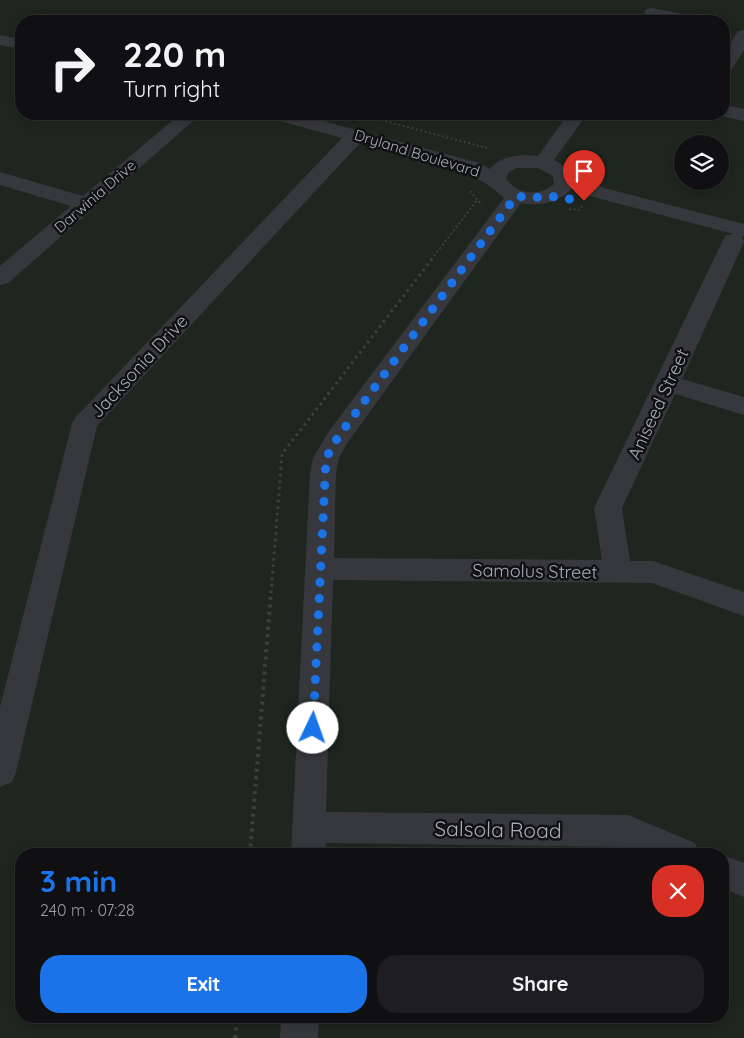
<!DOCTYPE html>
<meta charset="utf-8">
<style>
:root{--surface:#101012;--page:#1e1e20;--text:#f1f3f6;--muted:#9c9d9f;--line:#303032;--accent:#1a73e8}
body{margin:0;font-family:Quicksand,sans-serif;background:var(--page);color:var(--text);height:100vh;display:flex;flex-direction:column;font-size:19px;white-space:nowrap}
*{box-sizing:border-box;margin:0}
p{font-size:16px;color:var(--muted)}
.icon{flex:none;width:28px;height:28px;fill:none;stroke:currentColor;stroke-width:2;stroke-linecap:round;stroke-linejoin:round}
.map{position:relative;flex:1;overflow:hidden}
.drawer{position:absolute;left:15px;top:848px;width:714px;height:175px;display:flex;flex-direction:column;background:var(--surface);border-radius:20px;box-shadow:0 2px 12px #0003,0 0 0 1px var(--line)}
.drawer>*{flex:none}
.guide{position:absolute;left:15px;top:15px;width:715px;height:105px;border-radius:20px;box-shadow:0 2px 12px #0003,0 0 0 1px var(--line);background:#101012;color:var(--text);overflow:hidden}
.buttons{position:absolute;left:674px;top:135px;display:grid;gap:10px}
.buttons a{display:grid;place-items:center;width:55px;height:55px;border-radius:50%;background:var(--surface);box-shadow:0 2px 12px #0003,0 0 0 1px var(--line);font-size:25px}
.pin{position:absolute;display:grid;place-items:center;width:42px;height:42px;color:#fff;margin:-51px -21px;border-radius:50% 50% 50% 0;rotate:-45deg;box-shadow:0 0 5px #0007}
.pin .icon{rotate:45deg}
.me{position:absolute;width:55px;margin:-28px;rotate:3deg;stroke-linejoin:round;filter:drop-shadow(0 0 4px #0008)}
.turn{display:flex;align-items:center;gap:18px;height:105px;padding:0 25px;font-size:22px}
.turn .icon{width:65px;height:65px;stroke-width:2.5}
.turn b{display:block;font-size:35px;line-height:42px}
.round{display:grid;place-items:center;flex:none;width:52px;height:52px;border-radius:20px;background:var(--page)}
.headline{display:flex;align-items:center;justify-content:space-between;height:85px;padding:0 25px}
h1{font-size:30px;font-weight:700;line-height:38px;color:var(--accent)}
.button{display:flex;gap:10px;margin-top:auto;padding:10px 25px}
.button a{flex:1;height:58px;border-radius:20px;background:var(--accent);color:#fff;font-size:20px;font-weight:700;line-height:58px;text-align:center}
.button a+a{background:var(--page);color:var(--text)}
.map>svg:first-child{display:block}
.green{fill:#1e261f;fill-rule:evenodd}
.lines{fill:none;stroke-linecap:round;stroke-linejoin:round}
.path-far2{stroke:#3d3f44;stroke-width:2;stroke-dasharray:2 2.5;stroke-linecap:butt}
.path-far1{stroke:#3d3f44;stroke-width:3;stroke-dasharray:2.5 4;stroke-linecap:butt}
.path{stroke:#3d3f44;stroke-width:4;stroke-dasharray:3 4.5;stroke-linecap:butt}
.minor{fill:#37383d;fill-rule:evenodd}
.route{stroke:#1a73e8;stroke-width:9;stroke-dasharray:0 16.2}
.labels{text-anchor:middle;dominant-baseline:central;stroke-width:5;stroke-linejoin:round;paint-order:stroke}
.far-street-label{font-size:15px;fill:#a8adb8;stroke:#111113}
.street-label{font-size:18px;fill:#a8adb8;stroke:#111113}
.near-street-label{font-size:21px;fill:#a8adb8;stroke:#111113}
</style>
<div class="map">
<svg width="744" height="1038" viewBox="0 0 744 1038">
<rect width="100%" height="100%" fill="#161618"/>
<path class="green" d="M0 0H744V1038H0ZM21 21H724V114H21ZM682 144H720V181H682ZM21 854H722V1016H21Z"/>
<g class="lines">
<g class="path-far2">
<path d="M221 114 255 119"/>
<path d="M381 120 487 148"/>
<path d="M470 191 482 205"/>
<path d="M569 209 580 210 582 206"/>
<path d="M434 256 477 200"/>
</g>
<path class="path-far1" d="M271 593 282 454 435 255"/>
<g class="path">
<path d="M250 854 271 592"/>
<path d="M235 1038 237 1016"/>
</g>
<g class="minor">
<path d="M652 8 698 17 701 21H668L646 17 644 13 646 9Z"/>
<path d="M744 30V50L730 72 724 73V54L738 31Z"/>
<path d="M0 35 21 39V49L0 45Z"/>
<path d="M724 105 744 109V121L717 115 716 114H724Z"/>
<path d="M180 114H201L8 283 0 285V266L71 206 0 185V172L83 196Z"/>
<path d="M267 114H297L479 163 490 169C500 155 522 154 538 156L568 114H587L554 160 604 188 744 224V236H742L744 242 682 379 744 397V415L675 394 622 508 630 561H653L744 592V616L652 583 333 580 326 812 628 815 695 843 700 854H643L627 847 326 843 325 854H291L310 473 313 458 329 431 504 198 491 187 465 171 360 143 97 426 16 772 12 782 0 787V707L72 423 76 417 342 138 269 118ZM517 168H538L553 176 554 184C540 197 516 195 506 178L509 172ZM573 187 590 196 733 234 726 235 723 240 594 508 602 560 334 558 336 473 339 458 348 442 521 203C540 207 561 202 573 187Z"/>
<path d="M722 855 744 863V897L722 888Z"/>
<path d="M281 1016H319L318 1038H280Z"/>
</g>
</g>
<g class="lines">
<path class="route" d="M313 728 326 458 338 437 516 196 532 198 548 196 584 201"/>
</g>
<g class="labels">
<g class="far-street-label">
<text transform="translate(417 153) rotate(17)">Dryland Boulevard</text>
<text transform="translate(95 196) rotate(-41)">Darwinia Drive</text>
</g>
<g class="street-label">
<text transform="translate(139 366) rotate(-47)">Jacksonia Drive</text>
<text transform="translate(658 404) rotate(-65)">Aniseed Street</text>
<text transform="translate(535 571) rotate(1)">Samolus Street</text>
</g>
<g class="near-street-label">
<text transform="translate(498 829) rotate(1)">Salsola Road</text>
</g>
</g>
</svg>
<div class="buttons">
<a><svg class="icon" aria-label="layers" viewBox="0 0 24 24"><path d="M12 4l9 5-9 5-9-5zM3 14l9 5 9-5"/></svg></a>
</div>
<div class="pin" style="left:584px;top:201px;background:#d93025"><svg class="icon" aria-label="arrive" viewBox="0 0 24 24"><path d="M6 21V4h12l-3 4 3 4H6"/></svg></div>
<svg class="me" style="left:313px;top:728px" viewBox="-20 -20 40 40"><circle r="19" fill="#fff"/><path d="M0-13L10 11 0 6-10 11z" fill="#1a73e8"/></svg>
<div class="guide">
<div class="turn"><svg class="icon" aria-label="right" viewBox="0 0 24 24"><path d="M7 20v-9h11M14 6l5 5-5 5"/></svg><div><b>220 m</b>Turn right</div></div>
</div>
<section class="drawer">
<div class="headline"><div><h1>3 min</h1><p>240 m · 07:28</p></div><a class="round" style="background:#d93025;color:#fff"><svg class="icon" aria-label="close" viewBox="0 0 24 24"><path d="M6 6l12 12M18 6L6 18"/></svg></a></div>
<div class="button"><a>Exit</a><a>Share</a></div>
</section>
</div>
